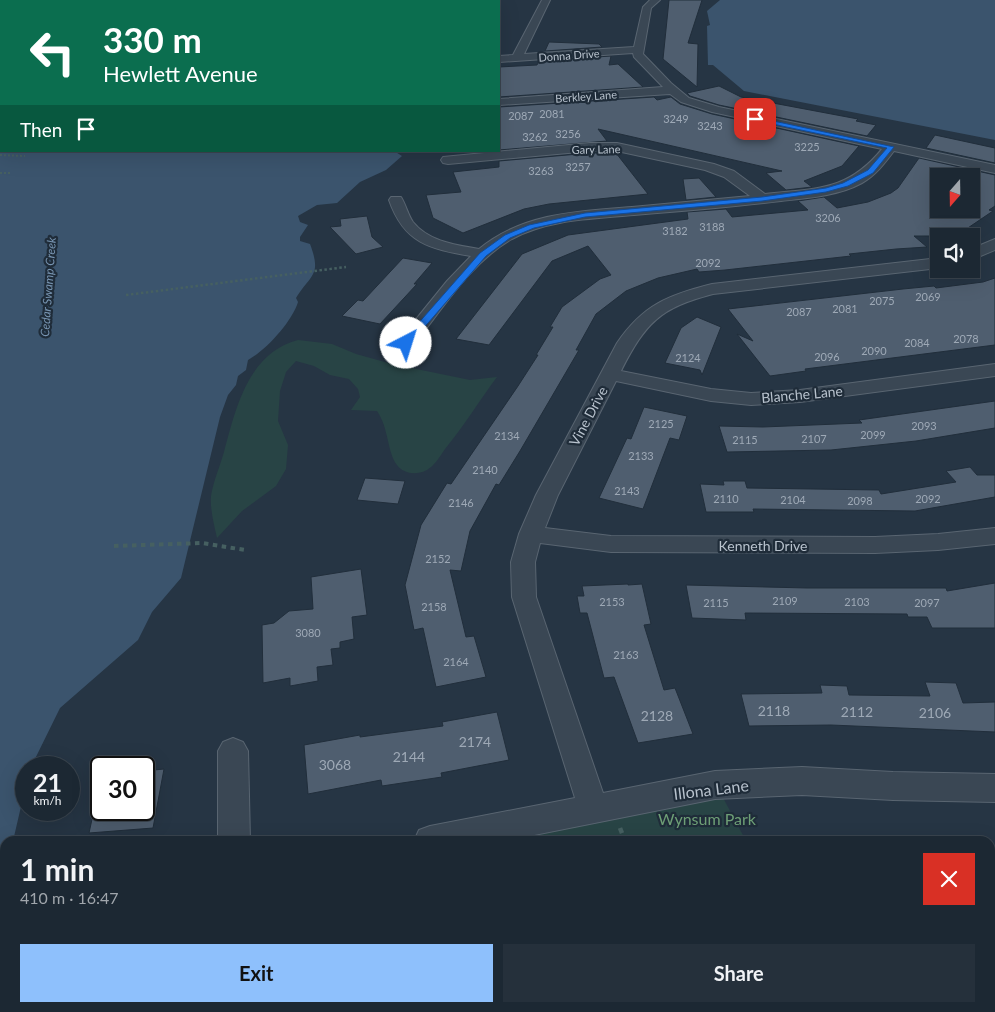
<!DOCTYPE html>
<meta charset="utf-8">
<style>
:root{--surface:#1c2833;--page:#25303b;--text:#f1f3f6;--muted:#a0a6ac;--line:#3a444e;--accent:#8ec0fc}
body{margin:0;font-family:Lato,sans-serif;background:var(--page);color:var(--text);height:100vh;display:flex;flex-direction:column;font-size:19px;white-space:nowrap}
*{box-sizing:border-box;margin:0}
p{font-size:16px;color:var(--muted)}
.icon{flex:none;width:28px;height:28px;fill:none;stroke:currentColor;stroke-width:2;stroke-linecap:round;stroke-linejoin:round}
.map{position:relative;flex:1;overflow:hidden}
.panel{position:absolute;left:0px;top:836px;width:995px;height:176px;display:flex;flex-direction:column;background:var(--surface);border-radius:15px 15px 0 0;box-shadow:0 5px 20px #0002,0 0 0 1px var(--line)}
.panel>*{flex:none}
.top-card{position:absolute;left:0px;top:0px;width:500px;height:152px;box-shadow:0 5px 20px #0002,0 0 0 1px var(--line);background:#0b6e4f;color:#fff;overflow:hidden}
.needle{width:32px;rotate:200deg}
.tools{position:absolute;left:930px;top:168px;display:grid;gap:10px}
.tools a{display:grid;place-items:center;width:50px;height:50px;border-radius:0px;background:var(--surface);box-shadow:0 5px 20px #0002,0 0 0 1px var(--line);font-size:25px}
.speed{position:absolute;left:15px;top:756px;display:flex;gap:10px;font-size:25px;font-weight:700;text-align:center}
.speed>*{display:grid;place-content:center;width:65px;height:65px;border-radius:50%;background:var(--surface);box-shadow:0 5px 20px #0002,0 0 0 1px var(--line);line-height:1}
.speed small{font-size:12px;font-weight:400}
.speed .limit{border:2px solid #111;border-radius:8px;background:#fff;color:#111}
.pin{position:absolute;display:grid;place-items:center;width:42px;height:42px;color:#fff;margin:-21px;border-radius:10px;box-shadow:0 2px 8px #0006}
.me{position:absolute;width:55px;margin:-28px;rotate:40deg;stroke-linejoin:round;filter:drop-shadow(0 0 4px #0008)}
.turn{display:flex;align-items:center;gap:18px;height:105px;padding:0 20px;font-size:22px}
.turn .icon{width:65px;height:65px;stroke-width:2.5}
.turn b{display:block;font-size:35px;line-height:42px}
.then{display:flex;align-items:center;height:48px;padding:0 20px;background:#0003;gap:10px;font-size:19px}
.round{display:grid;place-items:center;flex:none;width:52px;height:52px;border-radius:0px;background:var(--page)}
.head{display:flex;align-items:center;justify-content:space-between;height:85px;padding:0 20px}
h1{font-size:30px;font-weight:700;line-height:38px}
.action{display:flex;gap:10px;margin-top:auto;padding:10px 20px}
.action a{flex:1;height:58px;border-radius:0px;background:var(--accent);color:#111;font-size:20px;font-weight:700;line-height:58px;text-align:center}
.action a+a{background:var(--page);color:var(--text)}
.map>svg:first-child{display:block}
.green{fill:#284445}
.water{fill:#3b546d}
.building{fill:#4f5e6f;stroke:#212e3b;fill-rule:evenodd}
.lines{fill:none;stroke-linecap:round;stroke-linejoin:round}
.minor-casing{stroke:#596571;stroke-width:2}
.path-far3{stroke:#466061;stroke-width:2;stroke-dasharray:2 2;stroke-linecap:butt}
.path-far2{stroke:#466061;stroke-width:2.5;stroke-dasharray:2.5 2.5;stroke-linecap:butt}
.path-far1{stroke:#466061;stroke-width:4;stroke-dasharray:4.5 4.5;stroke-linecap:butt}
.path{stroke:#466061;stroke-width:4.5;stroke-dasharray:5.5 5.5;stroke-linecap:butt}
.minor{fill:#3a4754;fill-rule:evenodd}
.route{fill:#1a73e8;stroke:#114b97}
.labels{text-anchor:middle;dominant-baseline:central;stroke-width:4.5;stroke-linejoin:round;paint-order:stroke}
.far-street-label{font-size:11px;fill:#b8c2cd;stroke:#1f2c39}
.number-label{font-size:11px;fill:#9ea9b6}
.far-water-label{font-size:12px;font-style:italic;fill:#7794b1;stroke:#1f2c39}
.street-label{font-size:14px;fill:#b8c2cd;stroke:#1f2c39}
.near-number-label{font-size:14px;fill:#9ea9b6}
.near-street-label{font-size:16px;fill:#b8c2cd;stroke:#1f2c39}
.near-park-label{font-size:16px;fill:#6e9f76;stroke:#1f2c39}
</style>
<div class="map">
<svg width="995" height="1012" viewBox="0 0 995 1012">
<rect width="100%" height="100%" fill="#263544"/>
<g class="green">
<path d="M298 340 332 344 356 354 392 364 470 380 497 377C479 401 464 426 445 449 441 455 436 463 431 467 421 476 404 475 397 465 387 452 389 428 377 411L351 410 360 397 358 389 349 379 330 375 314 366 296 361 286 372 280 391 278 421 288 445 286 469 276 486 242 511 217 538C214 524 210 510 211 496 213 482 220 466 224 452 236 408 248 353 298 340Z"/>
<path d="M720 792 746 841H473Z"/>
<path d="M990 982H995V1012H251L250 1008H990Z"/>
</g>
<g class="water">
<path d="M0 0H184L1 1V151H394L402 156 386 170 360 182 337 203 317 205 298 216 300 222 308 225 300 237V241L310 244C322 276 311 274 296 298L298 302C292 322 265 351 248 360L246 370 238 376 236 385 228 395 220 417 181 578 152 612 138 640 60 708 31 767 26 768V785L13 841H5V875L0 896Z"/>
<path d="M720 0H995V140L744 91 713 65H708L707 26 710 25 707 11Z"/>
</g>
<g class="building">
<path d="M669 0H702L688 43 698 44 697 87 663 59Z"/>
<path d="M549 42 599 44 602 47 545 51Z"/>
<path d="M611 56 609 65 618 64 643 87 499 97V67L537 65 539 61Z"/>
<path d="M719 86 741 97 858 119 856 121 876 125 867 136 719 105 690 96 687 93Z"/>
<path d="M654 97 657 100 671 97 680 104 712 114 859 146 842 166 804 181 812 187 786 190 766 173 782 171 598 129 607 141 499 150V107Z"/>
<path d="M935 135 995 148V163L926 148Z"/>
<path d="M590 153H616L648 194 549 204 524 209 463 233 433 218 426 195 461 192 453 172 499 167V161Z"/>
<path d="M919 158 995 175V206L989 210 993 211 956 236H914L927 247 896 249 849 254 851 256 725 270 699 272 697 269 658 278 626 291 596 314 576 350H579L520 451 499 485 496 484 470 531 461 571 450 570 466 637 474 636 486 677 436 687 423 628 414 630 405 585 421 525 447 483 451 484 518 386 538 355H536L553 327H550L562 307 600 279 611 275 588 246 552 261 489 345 456 339 522 254 568 235 688 219 687 212 726 209 732 217 808 210 798 201 824 197 837 208 868 202 891 193 898 188ZM939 176H971V209H939Z"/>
<path d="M699 178 716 197 686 200 683 179Z"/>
<path d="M367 216 372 237 383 247 356 254 330 227 341 226 340 219Z"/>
<path d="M403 258 432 263 414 284H417L380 324 342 316 358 300 363 301Z"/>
<path d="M995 278V345L805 369 806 371 770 376 737 334 753 341 728 309 903 289 934 286 936 288 983 282Z"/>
<path d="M697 317 721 327 702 375 700 370 665 363 681 328Z"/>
<path d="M995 401V428L916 441 831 450 727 452 719 426 763 427 862 423 859 420Z"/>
<path d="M644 407 687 416 679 440 670 438 643 509 599 498 627 438 631 439Z"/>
<path d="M970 467 977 475H995V497L915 511 753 509 754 512H706L700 484 724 485 723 481H745L747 488 879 490 881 494 956 482 946 471Z"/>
<path d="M365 478 405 481 398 504 357 500Z"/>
<path d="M361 569 367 615 352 617 354 639 340 642V648L331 649 333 665 317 667 318 681 290 686V678L263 683 262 625 274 623 289 611 313 609 311 577Z"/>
<path d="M995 583V628H932L927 617H908L907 614 745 613 746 620 692 618 686 585 807 588H946L947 591Z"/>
<path d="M628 584V585L642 584 651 624 644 625 664 690 675 688 693 734 638 743 614 677 604 678 587 613H580L577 596H584L582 586Z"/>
<path d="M925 682 956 683 963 703 995 702V732L831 725 749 726 741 694 822 693 820 685 847 686 849 695 930 696Z"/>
<path d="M497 712 509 760 441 773 442 777 382 786 381 780 308 794 304 745 360 735V737L443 726 442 722Z"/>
<path d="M164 769 153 828 89 833 94 810H144V771Z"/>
</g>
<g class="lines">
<g class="minor-casing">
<g id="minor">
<rect x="242" y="0" width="8" height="1"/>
<path d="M542 0H550L524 54 634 47 643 7 650 0H660L651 8 643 54 671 83 689 98 719 107 995 165V173L894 151C885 163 875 176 862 183 838 196 808 198 781 201 732 207 683 211 634 215 593 219 549 219 512 239 470 263 442 310 412 347L406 348 400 347 397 343 400 339 447 281 471 256C429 249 404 243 389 200L391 197H401C406 205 408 215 413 222 429 242 457 245 479 249 522 213 579 211 632 207 671 203 711 200 750 196L724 177 705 170 617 151H590L448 164 443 163 441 160 443 157 590 143H617L714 164 734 171 765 194C816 188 847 192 882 149L712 112 681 102 670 94 499 105V99L663 87 634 57 633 53 499 62V56L513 55Z"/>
<path d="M995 239V250L971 260V249Z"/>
<path d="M939 258V268L713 294C660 308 646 322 621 371L711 389 751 393 800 390 995 364V376L800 402 751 405 711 401 616 381 558 495 545 528 611 536 875 537 938 534 995 528V544L938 550 875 553 611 552 540 543 535 562 536 597 603 793 715 771 802 767 893 772 995 774V802L893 800 802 795 715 799 504 841H414L419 830 430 826 575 798 512 597 511 562 519 534 536 495 617 343C643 305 668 295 712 284Z"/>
<path d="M233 738 243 742 248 751 250 841H218V751L223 742Z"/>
<path d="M217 1008H253L254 1012H218Z"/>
</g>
</g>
<g class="path-far3">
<path d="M0 155 25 156"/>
<path d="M0 173H12"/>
</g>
<path class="path-far2" d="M126 295 346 267"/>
<path class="path-far1" d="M114 546 202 543 245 550"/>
<g class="path">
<path d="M620 828 625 841"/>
<path d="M669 1012 670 1008"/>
</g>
<use href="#minor" class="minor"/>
</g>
<path class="route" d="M755 117 894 147 873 173 848 186 826 192 762 201 585 217 534 228 510 238 486 256 409 345H403L401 343 480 253 505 235 529 225 585 213 762 197 826 188 843 183 868 170 887 148 753 120Z"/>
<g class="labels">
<g class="far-street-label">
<text transform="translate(569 55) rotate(-4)">Donna Drive</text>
<text transform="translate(586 96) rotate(-4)">Berkley Lane</text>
<text transform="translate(596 149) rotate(-1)">Gary Lane</text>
</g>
<g class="number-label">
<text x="552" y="113">2081</text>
<text x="521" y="115">2087</text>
<text x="676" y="118">3249</text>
<text x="710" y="125">3243</text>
<text x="568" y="133">3256</text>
<text x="535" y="136">3262</text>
<text x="807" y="146">3225</text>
<text x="578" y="166">3257</text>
<text x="541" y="170">3263</text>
<text x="828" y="217">3206</text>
<text x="712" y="226">3188</text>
<text x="675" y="230">3182</text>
<text x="708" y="262">2092</text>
<text x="928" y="296">2069</text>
<text x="882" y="300">2075</text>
<text x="845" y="308">2081</text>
<text x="799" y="311">2087</text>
<text x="966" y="338">2078</text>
<text x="917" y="342">2084</text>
<text x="874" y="350">2090</text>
<text x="827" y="356">2096</text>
<text x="688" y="357">2124</text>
<text x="661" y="423">2125</text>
<text x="924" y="425">2093</text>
<text x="873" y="434">2099</text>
<text x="507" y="435">2134</text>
<text x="814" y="438">2107</text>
<text x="745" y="439">2115</text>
<text x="641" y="455">2133</text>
<text x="485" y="469">2140</text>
<text x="627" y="490">2143</text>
<text x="726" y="498">2110</text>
<text x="928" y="498">2092</text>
<text x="793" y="499">2104</text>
<text x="860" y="500">2098</text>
<text x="461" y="502">2146</text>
<text x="438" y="558">2152</text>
<text x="785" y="600">2109</text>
<text x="612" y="601">2153</text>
<text x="857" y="601">2103</text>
<text x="716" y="602">2115</text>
<text x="927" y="602">2097</text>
<text x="434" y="606">2158</text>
<text x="308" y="632">3080</text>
<text x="626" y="654">2163</text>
<text x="456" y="661">2164</text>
</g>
<g class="far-water-label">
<text transform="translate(48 287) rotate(-86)">Cedar Swamp Creek</text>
</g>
<g class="street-label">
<text transform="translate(802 394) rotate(-5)">Blanche Lane</text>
<text transform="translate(588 416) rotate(-62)">Vine Drive</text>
<text x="763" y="545">Kenneth Drive</text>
</g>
<g class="near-number-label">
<text x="774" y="710">2118</text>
<text x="857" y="711">2112</text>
<text x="935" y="712">2106</text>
<text x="657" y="715">2128</text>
<text x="475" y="741">2174</text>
<text x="409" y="756">2144</text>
<text x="335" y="764">3068</text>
</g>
<g class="near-street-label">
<text transform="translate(711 789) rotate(-7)">Illona Lane</text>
</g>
<g class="near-park-label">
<text x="707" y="818">Wynsum Park</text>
</g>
</g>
</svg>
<div class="tools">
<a><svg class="needle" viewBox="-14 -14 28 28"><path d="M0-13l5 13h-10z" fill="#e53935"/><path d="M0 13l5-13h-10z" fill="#a0a6ac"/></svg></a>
<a><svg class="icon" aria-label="sound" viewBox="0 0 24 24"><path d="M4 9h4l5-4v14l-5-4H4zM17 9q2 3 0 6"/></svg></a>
</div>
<div class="speed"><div>21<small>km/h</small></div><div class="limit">30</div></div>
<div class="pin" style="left:755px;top:119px;background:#d93025"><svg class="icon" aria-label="arrive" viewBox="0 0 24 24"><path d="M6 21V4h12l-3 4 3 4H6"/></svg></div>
<svg class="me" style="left:406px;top:343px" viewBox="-20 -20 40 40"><circle r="19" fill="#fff"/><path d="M0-13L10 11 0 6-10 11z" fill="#1a73e8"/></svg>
<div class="top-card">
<div class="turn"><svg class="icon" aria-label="left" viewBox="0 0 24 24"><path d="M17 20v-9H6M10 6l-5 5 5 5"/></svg><div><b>330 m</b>Hewlett Avenue</div></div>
<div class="then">Then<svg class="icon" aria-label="arrive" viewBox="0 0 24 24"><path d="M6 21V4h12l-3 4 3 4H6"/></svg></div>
</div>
<section class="panel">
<div class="head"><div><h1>1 min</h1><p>410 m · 16:47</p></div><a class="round" style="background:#d93025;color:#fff"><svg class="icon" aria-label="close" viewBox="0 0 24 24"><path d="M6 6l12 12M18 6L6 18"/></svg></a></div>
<div class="action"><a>Exit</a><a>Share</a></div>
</section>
</div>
